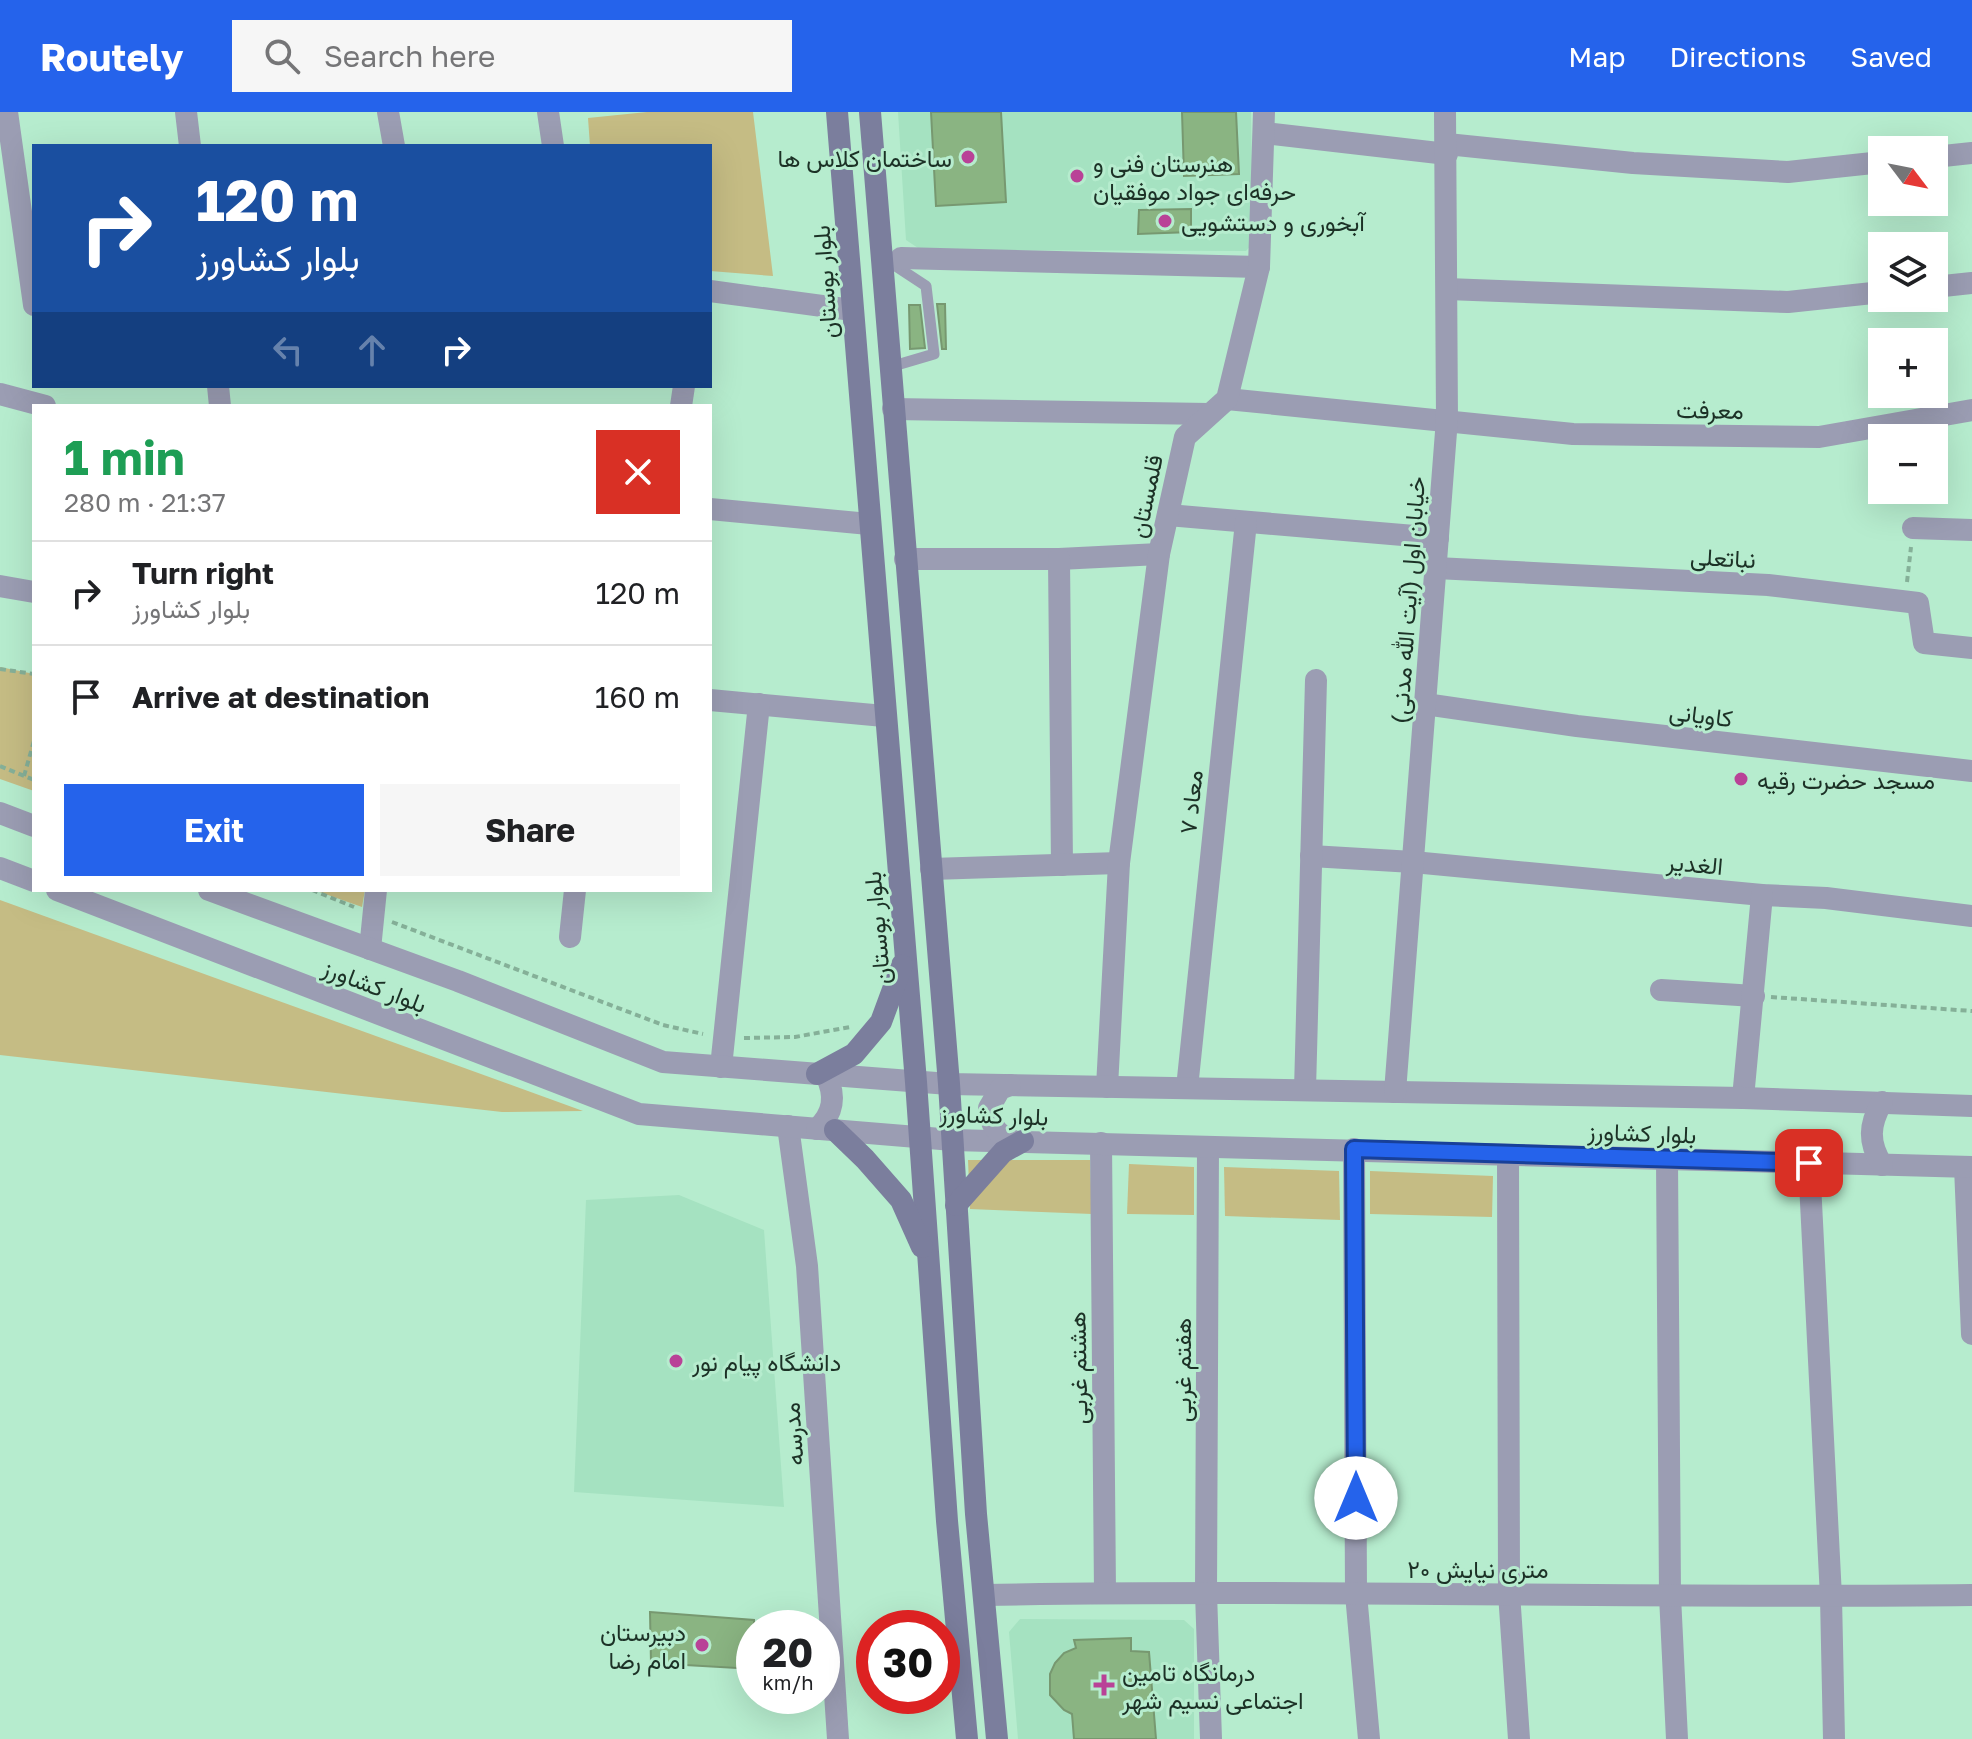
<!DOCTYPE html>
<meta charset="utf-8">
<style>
:root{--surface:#fff;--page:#f6f6f6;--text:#202124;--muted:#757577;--line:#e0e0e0;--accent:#2563eb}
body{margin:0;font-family:"Golos Text",Vazirmatn,sans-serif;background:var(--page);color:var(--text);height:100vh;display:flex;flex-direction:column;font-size:30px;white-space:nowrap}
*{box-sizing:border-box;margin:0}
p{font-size:26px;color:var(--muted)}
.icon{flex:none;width:44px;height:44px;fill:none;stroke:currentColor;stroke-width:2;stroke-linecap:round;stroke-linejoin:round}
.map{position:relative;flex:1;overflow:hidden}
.panel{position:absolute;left:32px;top:292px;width:680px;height:488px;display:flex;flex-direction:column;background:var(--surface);border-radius:0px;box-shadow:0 8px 32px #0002}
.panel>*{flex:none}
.banner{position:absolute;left:32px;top:32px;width:680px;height:244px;border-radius:0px;box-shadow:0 8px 32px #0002;background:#1a4fa0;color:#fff;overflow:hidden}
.needle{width:52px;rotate:122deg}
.controls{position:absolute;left:1868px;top:24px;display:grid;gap:16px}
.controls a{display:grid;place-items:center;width:80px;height:80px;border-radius:0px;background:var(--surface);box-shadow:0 8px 32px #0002;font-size:40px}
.speed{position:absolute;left:736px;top:1498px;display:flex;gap:16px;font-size:40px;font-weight:700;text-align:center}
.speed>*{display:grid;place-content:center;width:104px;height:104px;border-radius:50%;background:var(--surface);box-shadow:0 8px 32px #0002;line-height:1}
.speed small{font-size:20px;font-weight:400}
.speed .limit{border:12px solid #d22;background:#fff;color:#111}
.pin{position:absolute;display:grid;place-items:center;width:68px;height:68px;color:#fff;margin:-34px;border-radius:16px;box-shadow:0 4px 12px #0006}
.me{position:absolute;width:88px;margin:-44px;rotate:0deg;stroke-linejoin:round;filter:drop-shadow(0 0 6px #0008)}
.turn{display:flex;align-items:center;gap:28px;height:168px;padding:0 32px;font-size:36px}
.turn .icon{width:104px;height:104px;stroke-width:2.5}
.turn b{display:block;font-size:56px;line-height:68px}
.lanes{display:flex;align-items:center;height:76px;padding:0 32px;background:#0003;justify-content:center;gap:40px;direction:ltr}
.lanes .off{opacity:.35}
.round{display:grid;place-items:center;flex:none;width:84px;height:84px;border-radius:0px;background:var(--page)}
.head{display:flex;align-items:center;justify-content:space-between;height:136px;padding:0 32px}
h1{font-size:48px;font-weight:700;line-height:60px;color:#1e9e55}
.button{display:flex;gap:16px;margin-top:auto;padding:16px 32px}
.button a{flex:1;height:92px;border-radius:0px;background:var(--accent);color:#fff;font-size:32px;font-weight:700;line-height:92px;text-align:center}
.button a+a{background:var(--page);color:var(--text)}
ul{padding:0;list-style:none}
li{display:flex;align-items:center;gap:24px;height:104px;padding:0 32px;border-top:2px solid var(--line)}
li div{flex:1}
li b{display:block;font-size:30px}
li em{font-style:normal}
header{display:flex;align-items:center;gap:48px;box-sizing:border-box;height:112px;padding:0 40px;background:var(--accent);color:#fff}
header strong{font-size:38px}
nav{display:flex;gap:44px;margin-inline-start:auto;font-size:28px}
.search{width:560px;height:72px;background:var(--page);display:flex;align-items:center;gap:20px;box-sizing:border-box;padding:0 28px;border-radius:0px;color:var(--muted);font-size:30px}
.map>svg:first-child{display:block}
.built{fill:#a5e2c1}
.green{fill:#c5bc84}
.building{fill:#8ab482;stroke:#779870;stroke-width:2}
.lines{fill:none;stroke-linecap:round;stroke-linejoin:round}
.path{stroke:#85b098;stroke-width:4;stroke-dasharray:6 4;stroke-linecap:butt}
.service{stroke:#9b9db3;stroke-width:11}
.minor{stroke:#9b9db3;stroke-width:22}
.tertiary{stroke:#9b9db3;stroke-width:22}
.secondary{stroke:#7b7e9d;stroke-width:22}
.route-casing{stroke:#184099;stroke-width:20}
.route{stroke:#2563eb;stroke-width:14}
.poi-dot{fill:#b94297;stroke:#b6ecce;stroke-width:3}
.labels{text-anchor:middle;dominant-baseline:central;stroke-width:6;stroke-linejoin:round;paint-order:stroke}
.poi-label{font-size:24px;fill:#1c3126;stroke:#b6ecce;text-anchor:start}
.street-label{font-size:24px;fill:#1c3126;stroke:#b6ecce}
</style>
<header>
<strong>Routely</strong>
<div class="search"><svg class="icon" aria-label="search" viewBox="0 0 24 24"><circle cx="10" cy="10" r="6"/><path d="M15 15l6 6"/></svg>Search here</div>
<nav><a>Map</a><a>Directions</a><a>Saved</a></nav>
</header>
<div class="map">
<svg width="1972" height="1627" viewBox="0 0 1972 1627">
<rect width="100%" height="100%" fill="#b6ecce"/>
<g class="built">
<path d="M898 0H1251L1253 131 1246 139 921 138 906 128Z"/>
<path d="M679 1083 764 1118 784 1395 574 1380 586 1088Z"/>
<path d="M1020 1507 1184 1508 1194 1517V1627H1018L1009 1520Z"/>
</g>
<g class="green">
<path d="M647 0H753L773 164 710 159V34H590L588 6Z"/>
<path d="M0 555 34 562V679L0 667Z"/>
<path d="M314 778H365L362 795Z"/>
<path d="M0 788 583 999 502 1000 0 943Z"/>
<path d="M968 1048H1090L1092 1102 970 1097Z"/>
<path d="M1129 1052 1194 1055V1103L1127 1102Z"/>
<path d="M1224 1055 1339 1059 1340 1108 1225 1104Z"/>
<path d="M1370 1059 1493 1064 1492 1105 1370 1102Z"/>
</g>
<g class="building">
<path d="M931 0H1001L1006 90 936 94Z"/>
<path d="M1182 0H1236L1239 62 1184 64Z"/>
<path d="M1191 97V120L1138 122 1139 98Z"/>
<path d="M937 192H945L946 237H942Z"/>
<path d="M909 193H920L925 236 910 237Z"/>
<path d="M650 1500 754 1508V1557L651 1551Z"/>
<path d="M1131 1526V1539L1149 1540 1156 1627H1074L1072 1602 1064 1598 1050 1583V1562L1055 1551 1064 1541 1076 1536 1074 1528Z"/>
</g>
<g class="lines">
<g class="path">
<path d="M1907 470 1911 435"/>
<path d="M0 557 34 562"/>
<path d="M0 654 34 668"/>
<path d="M24 664 34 629"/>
<path d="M312 778 354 795"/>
<path d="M392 810 663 913 703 922"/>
<path d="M1771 885 1972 899"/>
<path d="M744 926 795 925 850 915"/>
</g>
<path class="service" d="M888 149 926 174 934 242 890 255"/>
<g class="minor">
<path d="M7 0 34 193"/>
<path d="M186 0 190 34"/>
<path d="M388 0 394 34"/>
<path d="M548 0 553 34"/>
<path d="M1264 21 1447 42"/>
<path d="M1447 32 1633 51 1788 60 1882 50"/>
<path d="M1934 45 1972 41"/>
<path d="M901 146 1259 155"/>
<path d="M1934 175 1972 171"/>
<path d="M1447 177 1788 190 1882 180"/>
<path d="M710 179 852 198"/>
<path d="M218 274 220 294"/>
<path d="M0 282 45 294"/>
<path d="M1227 287 1573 322 1819 325 1972 298"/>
<path d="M681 294 684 274"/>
<path d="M893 297 1209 302"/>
<path d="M710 397 869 412"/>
<path d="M1168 403 1438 426"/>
<path d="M1913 416 1972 418"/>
<path d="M905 447H1059L1159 442"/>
<path d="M1059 447 1062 753"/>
<path d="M1436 456 1768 473 1918 491 1924 531 1972 536"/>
<path d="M0 474 34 480"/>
<path d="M710 588 884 604"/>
<path d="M1425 592 1577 614 1972 659"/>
<path d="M1311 744 1413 750 1762 783 1826 786 1972 804"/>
<path d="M931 757 1119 751"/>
<path d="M570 825 575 778"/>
<path d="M370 837 376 778"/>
<path d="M1661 878 1754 884"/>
<path d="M721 955 759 592"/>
<path d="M1107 975 1119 751 1159 442 1185 325 1227 287 1259 155 1264 0"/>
<path d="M1187 976 1246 410"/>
<path d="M1305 978 1316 568"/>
<path d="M1743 986 1762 783"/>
<path d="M788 1014 807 1154 838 1627"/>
<path d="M1101 1031 1105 1481"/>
<path d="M1208 1035 1206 1481 1211 1627"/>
<path d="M1354 1037 1356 1482 1369 1627"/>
<path d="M1508 1043 1509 1481 1519 1627"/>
<path d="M1667 1047 1670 1484 1677 1627"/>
<path d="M1809 1051 1831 1485 1834 1627"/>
<path d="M1965 1055 1972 1222"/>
</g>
<g class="tertiary">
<path d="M0 701 34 714"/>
<path d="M0 756 34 769"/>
<path d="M57 778 639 1002 953 1028 1972 1055"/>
<path d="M209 778 458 869 663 950 949 972 1743 986 1972 994"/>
<path d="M1010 973 1000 977 989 996C990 1012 996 1022 1011 1028"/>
<path d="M1395 980 1447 307 1445 0"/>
<path d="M817 1017C834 1001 836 984 826 963"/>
<path d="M1882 1053C1868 1030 1869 1013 1882 990"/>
<path d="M984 1483C1313 1477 1643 1487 1972 1483"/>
</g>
<g class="secondary">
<path d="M837 0 916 970 947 1409 967 1627"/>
<path d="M870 0 949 972 976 1402 997 1627"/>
<path d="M817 962 854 942 881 910 902 853"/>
<path d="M835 1018 865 1047 901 1088 922 1135"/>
<path d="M956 1093 1003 1040 1023 1029"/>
</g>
</g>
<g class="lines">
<g class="route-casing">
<path id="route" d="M1356 1386 1354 1037 1809 1051"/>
</g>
<use href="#route" class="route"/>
</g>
<g class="poi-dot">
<circle cx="968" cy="45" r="8"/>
<circle cx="1077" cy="64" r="8"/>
<circle cx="1165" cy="109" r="8"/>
<circle cx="1741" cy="667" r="8"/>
<circle cx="676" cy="1249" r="8"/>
<circle cx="702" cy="1533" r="8"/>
<path d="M1100 1561h8v8h8v8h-8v8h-8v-8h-8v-8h8z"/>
</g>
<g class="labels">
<g class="poi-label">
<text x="952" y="45" text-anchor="end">ساختمان کلاس ها</text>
<text x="1093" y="50">هنرستان فنی و<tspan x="1093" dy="28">حرفه‌ای جواد موفقیان</tspan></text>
<text x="1181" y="109">آبخوری و دستشویی</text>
<text x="1757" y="667">مسجد حضرت رقیه</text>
<text x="692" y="1249">دانشگاه پیام نور</text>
<text x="686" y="1519" text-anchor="end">دبیرستان<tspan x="686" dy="28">امام رضا</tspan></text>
<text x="1122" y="1559">درمانگاه تامین<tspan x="1122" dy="28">اجتماعی نسیم شهر</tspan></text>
</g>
<g class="street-label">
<text transform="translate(824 170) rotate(-94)">بلوار بوستان</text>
<text transform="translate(1710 297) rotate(1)">معرفت</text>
<text transform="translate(1145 384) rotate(-78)">قلمستان</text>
<text transform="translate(1723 445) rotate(3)">نباتعلی</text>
<text transform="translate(1407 488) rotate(-86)">خیابان اول (آیت الله مدنی)</text>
<text transform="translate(1701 602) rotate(7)">کاویانی</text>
<text transform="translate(1190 690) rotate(-84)">معاد ۷</text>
<text transform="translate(1695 751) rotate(5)">الغدیر</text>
<text transform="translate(876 816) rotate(-95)">بلوار بوستان</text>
<text transform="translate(375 873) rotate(21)">بلوار کشاورز</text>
<text transform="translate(994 1002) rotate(2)">بلوار کشاورز</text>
<text transform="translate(1642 1020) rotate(2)">بلوار کشاورز</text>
<text transform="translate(1077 1256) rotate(-91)">هشتم غربی</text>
<text transform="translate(1181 1258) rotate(-90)">هفتم غربی</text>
<text transform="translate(792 1322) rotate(-94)">مدرسه</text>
<text x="1478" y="1456">۲۰ متری نیایش</text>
</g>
</g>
</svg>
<div class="controls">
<a><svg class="needle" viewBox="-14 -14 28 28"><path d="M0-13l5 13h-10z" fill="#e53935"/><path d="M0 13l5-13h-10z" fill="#757577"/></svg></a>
<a><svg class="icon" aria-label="layers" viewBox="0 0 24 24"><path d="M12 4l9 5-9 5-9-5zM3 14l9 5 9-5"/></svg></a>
<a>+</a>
<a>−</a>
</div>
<div class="speed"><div>20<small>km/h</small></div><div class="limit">30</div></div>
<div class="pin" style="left:1809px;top:1051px;background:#d93025"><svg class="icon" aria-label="arrive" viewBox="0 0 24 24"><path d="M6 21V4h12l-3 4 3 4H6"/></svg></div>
<svg class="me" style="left:1356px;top:1386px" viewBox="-20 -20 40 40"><circle r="19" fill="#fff"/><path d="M0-13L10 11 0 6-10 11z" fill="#2563eb"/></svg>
<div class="banner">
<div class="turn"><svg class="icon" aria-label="right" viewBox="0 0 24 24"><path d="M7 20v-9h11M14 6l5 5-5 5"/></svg><div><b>120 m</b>بلوار کشاورز</div></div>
<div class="lanes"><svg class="icon off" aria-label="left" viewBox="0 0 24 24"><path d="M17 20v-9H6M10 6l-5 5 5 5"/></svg><svg class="icon off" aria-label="ahead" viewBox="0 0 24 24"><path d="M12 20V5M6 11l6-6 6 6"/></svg><svg class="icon" aria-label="right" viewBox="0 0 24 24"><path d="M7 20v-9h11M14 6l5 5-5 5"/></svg></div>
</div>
<section class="panel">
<div class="head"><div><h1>1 min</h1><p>280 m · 21:37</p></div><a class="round" style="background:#d93025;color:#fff"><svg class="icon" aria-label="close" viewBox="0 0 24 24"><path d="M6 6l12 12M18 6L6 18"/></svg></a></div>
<ul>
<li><svg class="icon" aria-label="right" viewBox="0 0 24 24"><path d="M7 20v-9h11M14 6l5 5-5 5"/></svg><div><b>Turn right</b><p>بلوار کشاورز</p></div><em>120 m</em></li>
<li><svg class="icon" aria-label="arrive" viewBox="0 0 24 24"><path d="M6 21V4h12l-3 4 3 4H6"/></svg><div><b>Arrive at destination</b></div><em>160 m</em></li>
</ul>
<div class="button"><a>Exit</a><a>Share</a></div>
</section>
</div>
